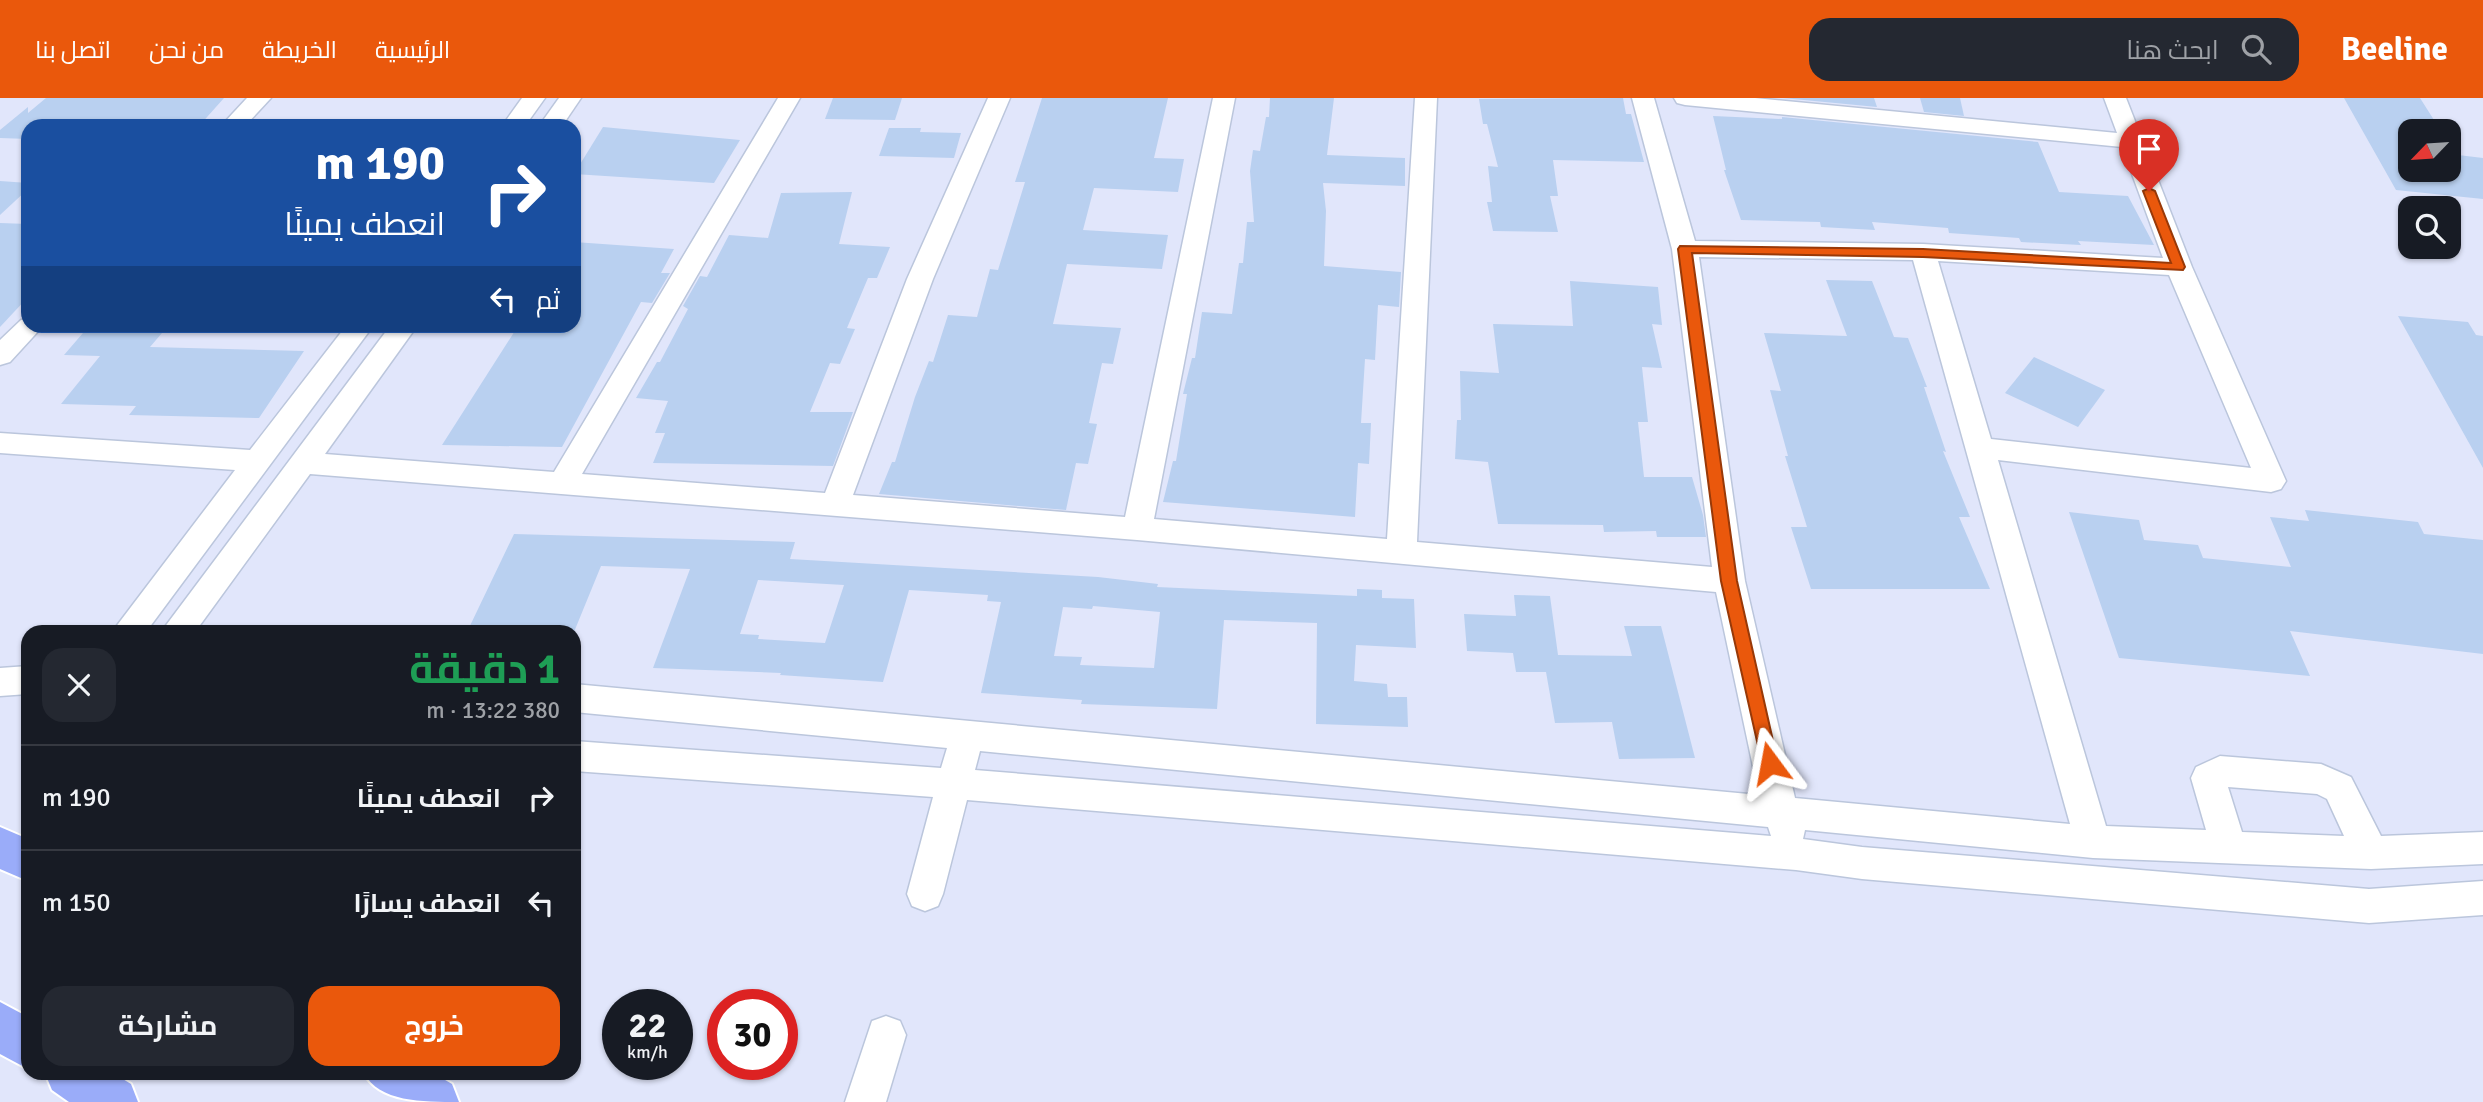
<!DOCTYPE html>
<html lang="ar">
<meta charset="utf-8">
<style>
:root{--surface:#171b24;--page:#242831;--text:#f1f3f6;--muted:#9ea1a6;--line:#363941;--accent:#ea580c}
body{margin:0;font-family:Signika,Cairo,sans-serif;background:var(--page);color:var(--text);direction:rtl;height:100vh;display:flex;flex-direction:column;font-size:26px;white-space:nowrap}
*{box-sizing:border-box;margin:0}
p{font-size:23px;color:var(--muted)}
.icon{flex:none;width:38px;height:38px;fill:none;stroke:currentColor;stroke-width:2;stroke-linecap:round;stroke-linejoin:round}
.map{position:relative;flex:1;overflow:hidden;direction:ltr}
.sheet{position:absolute;left:21px;top:527px;width:560px;height:455px;display:flex;flex-direction:column;background:var(--surface);border-radius:21px;box-shadow:0 2px 5px #0004;direction:rtl}
.sheet>*{flex:none}
.banner{position:absolute;left:21px;top:21px;width:560px;height:214px;border-radius:21px;box-shadow:0 2px 5px #0004;direction:rtl;background:#1a4fa0;color:#fff;overflow:hidden}
.needle{width:46px;rotate:245deg}
.tools{position:absolute;left:2398px;top:21px;display:grid;gap:14px}
.tools a{display:grid;place-items:center;width:63px;height:63px;border-radius:14px;background:var(--surface);box-shadow:0 2px 5px #0004;font-size:35px}
.speed{position:absolute;left:602px;top:891px;display:flex;gap:14px;font-size:35px;font-weight:700;text-align:center}
.speed>*{display:grid;place-content:center;width:91px;height:91px;border-radius:50%;background:var(--surface);box-shadow:0 2px 5px #0004;line-height:1}
.speed small{font-size:18px;font-weight:400}
.speed .limit{border:10px solid #d22;background:#fff;color:#111}
.pin{position:absolute;display:grid;place-items:center;width:60px;height:60px;color:#fff;margin:-72px -30px;border-radius:50% 50% 50% 0;rotate:-45deg;box-shadow:0 0 7px #0007}
.pin .icon{rotate:45deg}
.me{position:absolute;width:77px;margin:-38px;rotate:347deg;stroke-linejoin:round;filter:drop-shadow(0 0 5px #0008)}
.turn{display:flex;align-items:center;gap:24px;height:147px;padding:0 21px;font-size:32px}
.turn .icon{width:91px;height:91px;stroke-width:2.5}
.turn b{display:block;font-size:49px;line-height:60px}
.then{display:flex;align-items:center;height:66px;padding:0 21px;background:#0003;gap:14px;font-size:26px}
.round{display:grid;place-items:center;flex:none;width:74px;height:74px;border-radius:21px;background:var(--page)}
.headline{display:flex;align-items:center;justify-content:space-between;height:119px;padding:0 21px}
h1{font-size:42px;font-weight:700;line-height:52px;color:#1e9e55}
.button{display:flex;gap:14px;margin-top:auto;padding:14px 21px}
.button a{flex:1;height:80px;border-radius:21px;background:var(--accent);color:#fff;font-size:28px;font-weight:700;line-height:80px;text-align:center}
.button a+a{background:var(--page);color:var(--text)}
ul{padding:0;list-style:none}
li{display:flex;align-items:center;gap:21px;height:105px;padding:0 21px;border-top:2px solid var(--line)}
li div{flex:1}
li b{display:block;font-size:26px}
li em{font-style:normal}
header{display:flex;align-items:center;gap:42px;box-sizing:border-box;height:98px;padding:0 35px;background:var(--accent);color:#fff}
header strong{font-size:33px}
nav{display:flex;gap:38px;margin-inline-start:auto;font-size:24px}
.search{width:490px;height:63px;background:var(--page);display:flex;align-items:center;gap:18px;box-sizing:border-box;padding:0 24px;border-radius:21px;color:var(--muted);font-size:26px}
.map>svg:first-child{display:block}
.building{fill:#b9d0f0;fill-rule:evenodd}
.lines{fill:none;stroke-linecap:round;stroke-linejoin:round}
.minor-casing{stroke:#bbc6dc;stroke-width:3}
.major-casing{stroke:#fff;stroke-width:4}
.minor{fill:#fff;fill-rule:evenodd}
.major{fill:#9aacf9;fill-rule:evenodd}
.route{fill:#ea580c;stroke:#983908;stroke-width:2}
</style>
<header>
<strong>Beeline</strong>
<div class="search"><svg class="icon" aria-label="search" viewBox="0 0 24 24"><circle cx="10" cy="10" r="6"/><path d="M15 15l6 6"/></svg>ابحث هنا</div>
<nav><a>الرئيسية</a><a>الخريطة</a><a>من نحن</a><a>اتصل بنا</a></nav>
</header>
<div class="map">
<svg width="2483" height="1004" viewBox="0 0 2483 1004">
<rect width="100%" height="100%" fill="#e1e6fb"/>
<g class="building">
<path d="M46 0H224L199 28H28V41L0 40V32L28 9V15Z"/>
<path d="M833 0H902L895 22 825 21Z"/>
<path d="M1042 0H1168L1154 60 1184 61 1178 94 1094 90 1083 132 1168 137 1162 171 1067 166 1053 226 1121 230 1113 266 1102 265 1089 325 1097 326 1088 366 1076 365 1066 412 879 396 892 364H895L915 299 929 263 933 264 948 217 977 219 990 171 998 172 1025 84H1015Z"/>
<path d="M1270 0H1334L1327 57 1405 60V88L1323 85 1326 113 1324 168 1401 174 1399 209 1378 207 1375 262 1365 261 1361 325H1371L1369 366 1358 365 1355 419 1163 404 1173 363H1176L1187 296H1183L1192 260H1195L1202 214 1232 216 1239 165H1243L1247 124H1254L1250 73 1253 52 1260 53 1266 19H1269Z"/>
<path d="M1623 0 1626 16H1631L1644 64 1553 62 1558 98H1550L1558 134 1493 133 1487 104H1492L1488 68 1498 69 1487 26H1483L1479 1Z"/>
<path d="M1783 0H1874L1877 9Z"/>
<path d="M1920 0H1960L1964 18 1924 14Z"/>
<path d="M2344 0H2420L2441 33H2410V72H2448V44L2458 57 2483 60V101L2396 92Z"/>
<path d="M1713 18 1782 21V19L2038 44 2059 94 2128 98 2154 147 2078 143 2081 147 2021 144 2019 140 1949 135 1948 130 1872 124 1875 132 1821 129 1820 124 1741 122 1724 72H1726Z"/>
<path d="M603 29 740 42 714 85 574 76Z"/>
<path d="M889 30H921L920 34 961 35 954 60 879 58Z"/>
<path d="M0 83 28 85V91L0 117Z"/>
<path d="M852 94 839 146 890 149 877 180H868L847 230 855 231 840 266 830 265 810 314H853L833 368 653 365 665 335H655L668 303 636 300 657 264H660L688 211 683 208 700 178 707 179 729 137 768 140 781 95Z"/>
<path d="M0 125 28 126V199L0 229Z"/>
<path d="M574 144 674 151 661 175H670L652 205 641 204 562 349 442 347 518 228H574Z"/>
<path d="M1826 182 1872 183 1894 239 1908 240 1927 289H1924L1946 354 1943 353 1970 419H1959L1990 491H1811L1791 429H1807L1785 358H1788L1770 292 1781 293 1764 235 1847 238Z"/>
<path d="M1570 183 1658 189 1662 227 1652 226 1662 270 1642 269 1648 324H1638L1644 379H1692L1703 417 1706 439H1657L1656 433 1604 434 1603 427 1498 426 1488 364 1455 361 1457 322H1461L1460 273 1499 275 1493 226 1573 228Z"/>
<path d="M2398 218 2468 224 2476 237 2483 238V370Z"/>
<path d="M89 228H168L150 249 304 253 259 320 129 317 136 308 61 306 100 258 64 257Z"/>
<path d="M2034 259 2105 292 2078 329 2005 295Z"/>
<path d="M2305 412 2418 424 2424 436 2483 442V556L2290 533 2310 578 2119 560 2069 414 2139 422 2144 442 2198 447 2203 460 2291 469 2270 419 2309 423Z"/>
<path d="M514 436 795 444 790 461 1098 479 1158 486 1157 489 1357 498V491L1382 492V500L1414 501 1416 550 1356 547 1354 583 1387 586 1388 599H1407L1408 629 1316 626 1317 525 1224 522 1217 611 1081 606 1082 602 981 595 1001 504 987 503 988 497 909 492 883 584 780 577 781 575 653 570 690 471 601 468 574 534H467ZM758 482 844 487 825 545 758 541 759 537 740 536ZM1093 508 1160 514 1154 570 1080 567 1082 559 1054 558 1063 509 1092 511Z"/>
<path d="M1514 497 1550 498 1558 557 1632 558 1624 528H1661L1695 660 1619 661 1612 624 1555 625 1546 574H1516L1513 555 1467 553 1464 516 1516 518Z"/>
</g>
<g class="lines">
<g class="minor-casing">
<g id="minor">
<path d="M247 0H271L245 28H221Z"/>
<path d="M522 0H545L525 28H502Z"/>
<path d="M559 0H581L562 28H539Z"/>
<path d="M778 0H800L582 376 825 395 907 181 988 0H1010L933 181 853 397 1125 419 1213 0H1235L1154 421 1387 441 1415 0H1437L1417 444 1712 469 1672 151 1632 0H1654L1695 143 1923 146 2163 160 2122 49 1685 7 1677 5 1674 0H1755L2117 35 2104 0H2126L2192 169 2286 383 2281 391 2271 394 1998 362 2106 728 2206 732 2191 680 2196 669 2220 658 2321 666 2351 679 2381 738 2483 734V766L2371 771 2093 760 1805 732 1803 741 1862 749 2369 791 2483 783V817L2369 825 1862 781 1796 772 967 702 943 796 938 808 925 813 912 808 907 796 933 699 574 673V643L941 670 947 650 574 614V586L1759 697 1716 494 1137 442 310 376 195 534H161L390 228H417L325 356 554 374ZM1699 159 1913 162 2070 726 1795 700 1745 483ZM1938 163 2169 177 2251 370 1991 341ZM980 653 1768 729 1771 738 975 672ZM2228 689 2317 696 2327 701 2344 738 2242 734Z"/>
<path d="M28 220V228H43L10 264 0 267V242L21 222Z"/>
<path d="M346 228H373L146 534H112L235 372 0 355V335L250 352Z"/>
<path d="M28 568V596L0 598V570Z"/>
<path d="M886 918 900 923 906 937 886 1004H845L872 923Z"/>
</g>
</g>
<g class="major-casing">
<g id="major">
<path d="M0 729 28 741V783L0 771Z"/>
<path d="M0 904 28 919V971L0 956Z"/>
<path d="M45 975H113L131 986 138 1004H69L52 992Z"/>
<path d="M364 975H433L452 986 459 1004C422 1004 379 1004 364 975Z"/>
</g>
</g>
<use href="#minor" class="minor"/>
<use href="#major" class="major"/>
</g>
<path class="route" d="M2149 90 2155 93 2185 169 2183 172 1923 159 1692 155 1737 483 1778 665 1776 670 1770 673 1763 670 1721 483 1678 151 1680 148 1923 151 2171 165 2143 93Z"/>
</svg>
<div class="tools">
<a><svg class="needle" viewBox="-14 -14 28 28"><path d="M0-13l5 13h-10z" fill="#e53935"/><path d="M0 13l5-13h-10z" fill="#9ea1a6"/></svg></a>
<a><svg class="icon" aria-label="search" viewBox="0 0 24 24"><circle cx="10" cy="10" r="6"/><path d="M15 15l6 6"/></svg></a>
</div>
<div class="speed"><div>22<small>km/h</small></div><div class="limit">30</div></div>
<div class="pin" style="left:2149px;top:93px;background:#d93025"><svg class="icon" aria-label="arrive" viewBox="0 0 24 24"><path d="M6 21V4h12l-3 4 3 4H6"/></svg></div>
<svg class="me" style="left:1770px;top:665px" viewBox="-20 -20 40 40"><path d="M0-17L14 15 0 8-14 15z" fill="#ea580c" stroke="#fff" stroke-width="4"/></svg>
<div class="banner">
<div class="turn"><svg class="icon" aria-label="right" viewBox="0 0 24 24"><path d="M7 20v-9h11M14 6l5 5-5 5"/></svg><div><b>190 m</b>انعطف يمينًا</div></div>
<div class="then">ثم<svg class="icon" aria-label="left" viewBox="0 0 24 24"><path d="M17 20v-9H6M10 6l-5 5 5 5"/></svg></div>
</div>
<section class="sheet">
<div class="headline"><div><h1>1 دقيقة</h1><p>380 m · 13:22</p></div><a class="round"><svg class="icon" aria-label="close" viewBox="0 0 24 24"><path d="M6 6l12 12M18 6L6 18"/></svg></a></div>
<ul>
<li><svg class="icon" aria-label="right" viewBox="0 0 24 24"><path d="M7 20v-9h11M14 6l5 5-5 5"/></svg><div><b>انعطف يمينًا</b></div><em>190 m</em></li>
<li><svg class="icon" aria-label="left" viewBox="0 0 24 24"><path d="M17 20v-9H6M10 6l-5 5 5 5"/></svg><div><b>انعطف يسارًا</b></div><em>150 m</em></li>
</ul>
<div class="button"><a>خروج</a><a>مشاركة</a></div>
</section>
</div>
